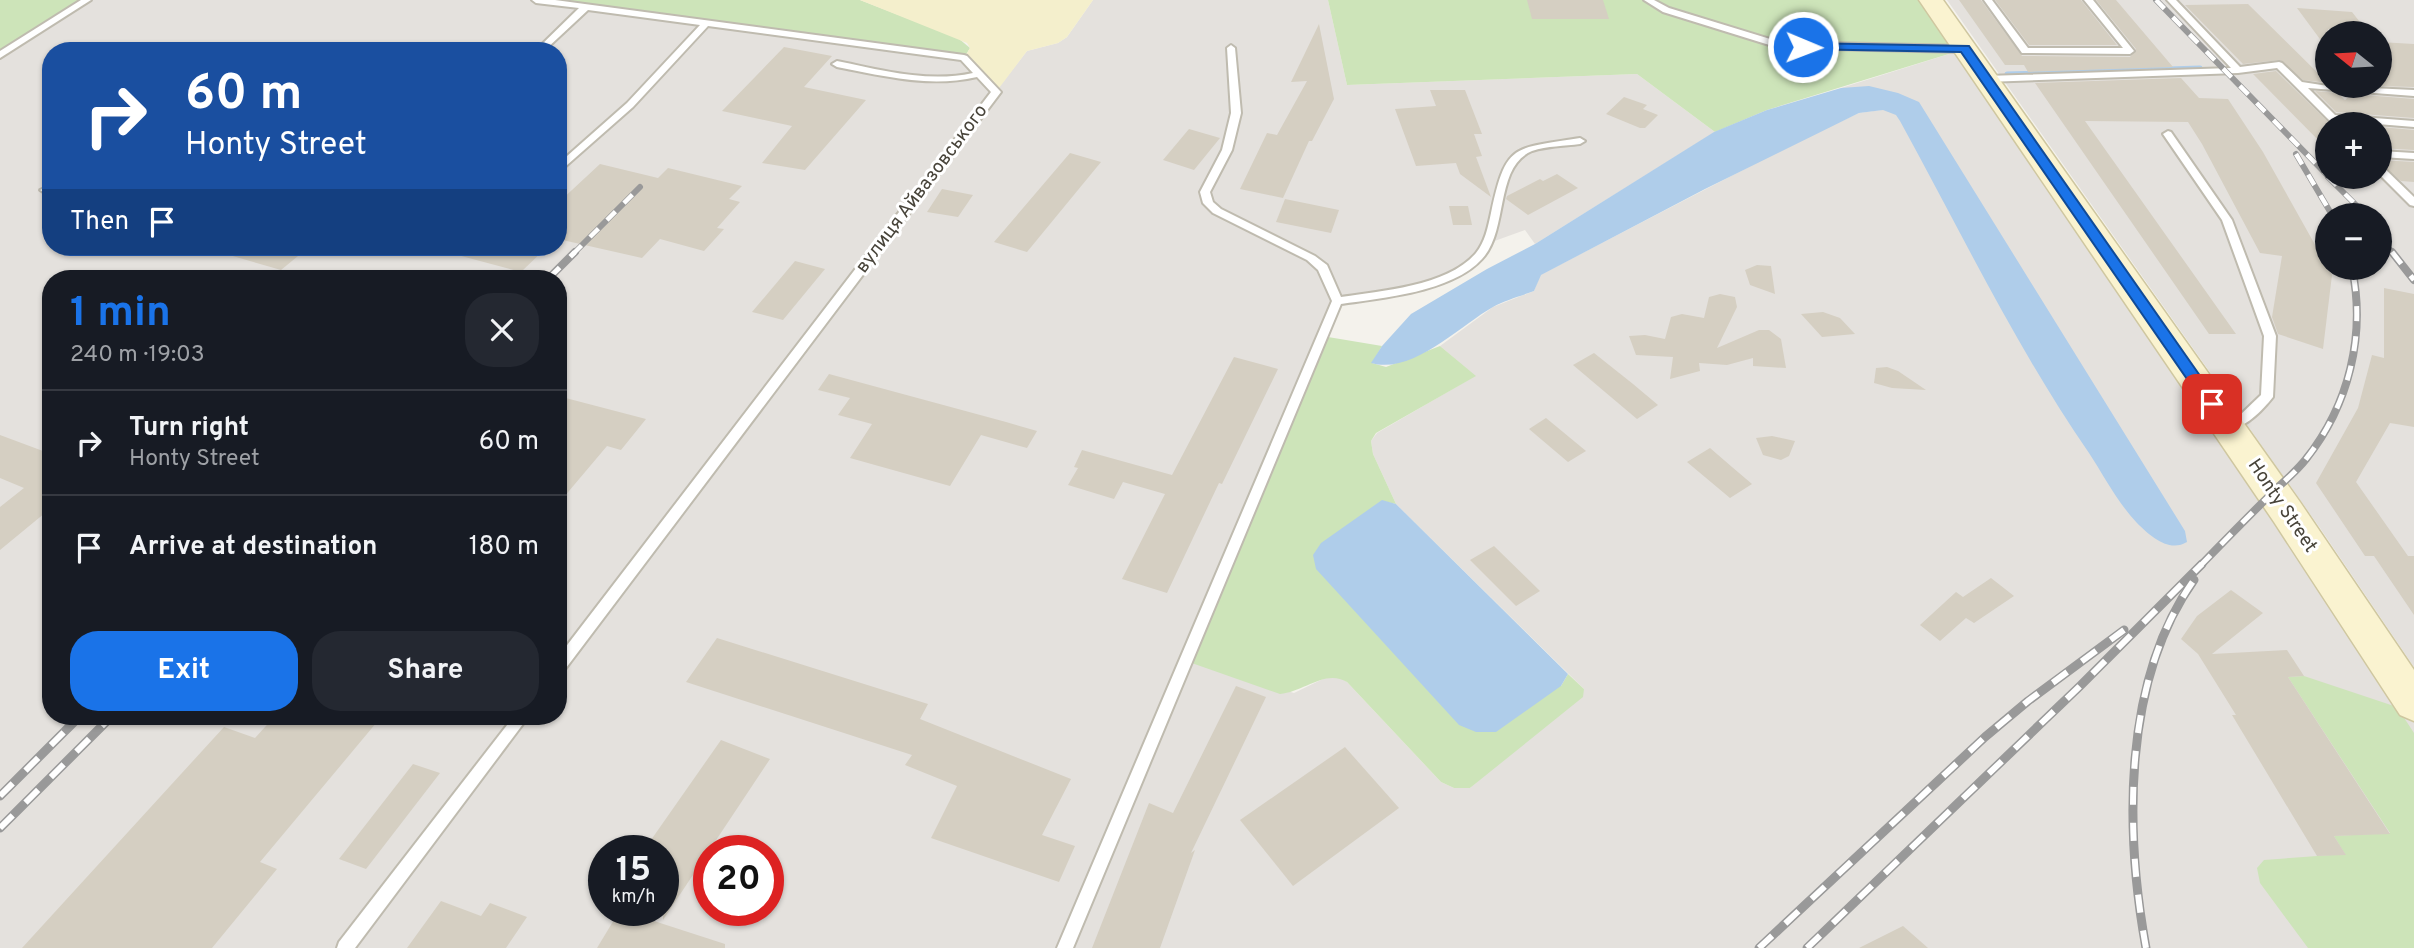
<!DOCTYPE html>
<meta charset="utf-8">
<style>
:root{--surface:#171b24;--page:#242831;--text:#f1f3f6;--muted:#9ea1a6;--line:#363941;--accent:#1a73e8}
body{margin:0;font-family:Overpass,sans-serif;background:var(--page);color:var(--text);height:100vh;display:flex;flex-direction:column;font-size:26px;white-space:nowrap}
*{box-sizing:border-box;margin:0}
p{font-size:23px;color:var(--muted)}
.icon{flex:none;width:38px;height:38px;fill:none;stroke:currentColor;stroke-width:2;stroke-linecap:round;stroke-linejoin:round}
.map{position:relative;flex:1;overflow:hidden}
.sheet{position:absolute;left:42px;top:270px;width:525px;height:455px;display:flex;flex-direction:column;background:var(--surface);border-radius:28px;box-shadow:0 2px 5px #0004}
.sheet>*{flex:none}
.top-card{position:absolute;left:42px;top:42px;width:525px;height:214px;border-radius:28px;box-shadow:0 2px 5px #0004;background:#1a4fa0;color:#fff;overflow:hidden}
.needle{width:46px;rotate:288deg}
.tools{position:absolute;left:2315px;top:21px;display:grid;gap:14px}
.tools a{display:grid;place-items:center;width:77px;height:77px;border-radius:50%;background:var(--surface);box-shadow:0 2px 5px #0004;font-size:35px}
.speed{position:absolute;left:588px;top:835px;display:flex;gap:14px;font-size:35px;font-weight:700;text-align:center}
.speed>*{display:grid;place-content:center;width:91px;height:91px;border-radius:50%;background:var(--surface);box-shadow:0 2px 5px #0004;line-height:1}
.speed small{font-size:18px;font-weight:400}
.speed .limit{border:10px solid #d22;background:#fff;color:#111}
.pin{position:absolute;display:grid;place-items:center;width:60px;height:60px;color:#fff;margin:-30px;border-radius:14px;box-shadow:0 4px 10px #0006}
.me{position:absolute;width:77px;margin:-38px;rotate:91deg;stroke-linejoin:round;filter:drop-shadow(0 0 5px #0008)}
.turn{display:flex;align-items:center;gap:24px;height:147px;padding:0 28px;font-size:32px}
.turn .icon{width:91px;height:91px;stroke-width:2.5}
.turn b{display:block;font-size:49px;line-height:60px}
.then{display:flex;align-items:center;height:66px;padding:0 28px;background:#0003;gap:14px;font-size:26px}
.round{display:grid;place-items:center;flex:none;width:74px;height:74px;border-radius:28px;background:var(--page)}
.summary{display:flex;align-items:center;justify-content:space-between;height:119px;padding:0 28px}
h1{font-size:42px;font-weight:700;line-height:52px;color:var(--accent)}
.action{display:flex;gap:14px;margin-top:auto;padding:14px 28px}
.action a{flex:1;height:80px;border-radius:28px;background:var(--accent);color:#fff;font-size:28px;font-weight:700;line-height:80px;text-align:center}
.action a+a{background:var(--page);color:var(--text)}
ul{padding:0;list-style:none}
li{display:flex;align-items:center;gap:21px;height:105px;padding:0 28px;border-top:2px solid var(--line)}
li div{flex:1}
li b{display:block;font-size:26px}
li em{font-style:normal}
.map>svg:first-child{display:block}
.industrial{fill:#e4e1dd;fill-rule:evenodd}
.green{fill:#cde4b9}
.sand{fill:#f4efcc}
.water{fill:#afcdea}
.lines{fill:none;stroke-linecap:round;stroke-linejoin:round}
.stream{stroke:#afcdea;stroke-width:5}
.building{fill:#d5cfc2}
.lane-casing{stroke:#bfbbaf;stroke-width:4}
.secondary-casing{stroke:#cfc7a0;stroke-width:3}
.lane{fill:#fff;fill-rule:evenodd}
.secondary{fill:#faf3d0;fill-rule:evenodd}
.rail-far2-casing{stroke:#999;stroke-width:6}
.rail-far1-casing{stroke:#999;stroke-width:8}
.rail-casing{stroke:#999;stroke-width:9}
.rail-far2{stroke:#fff;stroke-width:4.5;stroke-dasharray:12;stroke-linecap:butt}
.rail-far1{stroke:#fff;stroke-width:5;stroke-dasharray:15;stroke-linecap:butt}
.rail{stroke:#fff;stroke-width:6;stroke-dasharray:18;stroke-linecap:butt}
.route{fill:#1a73e8;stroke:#114b97;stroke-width:2}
.labels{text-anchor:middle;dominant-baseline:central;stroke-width:6;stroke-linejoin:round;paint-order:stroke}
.street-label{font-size:19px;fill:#48443a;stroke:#fff}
</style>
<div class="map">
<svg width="2414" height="948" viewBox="0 0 2414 948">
<rect width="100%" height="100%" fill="#f4f2ec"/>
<g class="industrial">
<path d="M87 0H536L964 58 996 91 1027 51 1058 43 1067 37 1093 0H1328L1347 85 1637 74 1715 132 1535 244 1525 230 1489 243 1469 264 1427 284 1337 301 1186 660 1294 693 1327 677 1337 676 1347 682 1441 782 1454 788H1470L1584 689 1396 504 1373 454 1371 441 1377 433 1475 376 1440 346 1493 307 1534 291 1540 275 1799 141 1859 113 1881 110 1841 88 1965 49 2414 704V948H0V55ZM51 51H558V247H51ZM51 278H558V716H51ZM604 850H663V910H604ZM709 850H768V910H709Z"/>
<path d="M1947 0H2414V667L2320 528ZM2328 33H2380V86H2328ZM2328 124H2380V177H2328ZM2328 215H2380V268H2328Z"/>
</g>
<g class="green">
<path d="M0 0H87L0 55Z"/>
<path d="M536 0H860L958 38 970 48 964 58Z"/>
<path d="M1328 0H1931L1965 49 1767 110 1715 132 1637 74 1347 85Z"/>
<path d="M1322 336 1382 346 1372 363 1386 367 1440 346 1476 376 1376 433 1371 441 1373 454 1396 504 1382 501 1561 686 1568 674 1584 689 1583 697 1470 788H1454L1441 782 1347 682C1325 669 1304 692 1280 694L1186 661Z"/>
<path d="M2304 676 2397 707 2414 733V948H2308L2260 883 2257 868 2264 860 2345 854 2334 836 2390 833 2288 677Z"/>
</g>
<path class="sand" d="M860 0H1093L1067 37 1058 43 1027 51 996 92 964 58 970 48 967 43Z"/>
<g class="water">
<path d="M1869 86 1898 93 1919 102 2185 531 2187 542C2169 553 2150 536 2137 523 2118 503 2104 476 2089 453 2017 349 1961 232 1900 121L1896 115 1883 110 1859 113 1705 189 1541 275 1534 291C1521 296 1505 300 1493 307 1459 326 1413 375 1371 363L1382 346 1411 314 1487 269 1535 244 1714 132 1767 110 1841 88Z"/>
<path d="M1382 500 1396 504 1568 674 1561 686 1496 732H1476L1459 725 1316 569 1313 555 1321 543Z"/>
</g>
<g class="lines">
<path class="stream" d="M2007 74 2200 68"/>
</g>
<g class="building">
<path d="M1527 0H1603L1609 19H1532Z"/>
<path d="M1959 0H1981L2022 56 2130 57 2136 49 2096 0H2116L2173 67 2028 72 2024 65H2005Z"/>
<path d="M1995 0H2081L2117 45H2029Z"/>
<path d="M2248 4 2328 83 2303 80 2280 60 2243 64 2185 5Z"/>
<path d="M2297 8 2352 12 2367 31 2328 29V50Z"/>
<path d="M1319 24 1334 99 1312 141H1309L1283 198 1240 189 1267 133 1277 135 1307 81 1291 82Z"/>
<path d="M2380 42 2414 44V87L2379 86Z"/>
<path d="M784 47 832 56 804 87 866 100 805 170 762 163 792 126 722 111Z"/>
<path d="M2276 71 2328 122V150L2253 74Z"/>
<path d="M2181 78 2199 98 2228 99 2263 152 2332 275 2323 349 2278 334 2272 317 2282 256 2260 253 2202 144 2188 122 2085 121 2236 334H2209L2035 83Z"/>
<path d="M1430 90H1465L1482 134H1474L1482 156 1476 157 1491 197 1460 174 1456 163 1416 166 1395 109 1436 106Z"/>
<path d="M2315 91 2338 93 2345 100 2352 94 2414 99V118L2336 112Z"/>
<path d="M1624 97 1647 105 1643 109 1658 115 1645 128H1640L1606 114Z"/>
<path d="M2380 127 2414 130V150L2380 148Z"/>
<path d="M1189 129 1220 138 1194 170 1163 160Z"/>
<path d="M1070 153 1101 162 1027 252 994 242Z"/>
<path d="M2380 160 2414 162V182L2401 181 2380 164Z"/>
<path d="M600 164 658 178 668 168 742 186 729 199 740 202 717 228 724 229 704 251 660 239 642 258 558 239V203Z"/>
<path d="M1557 174 1578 188 1528 215 1506 199 1507 196 1540 179 1543 181Z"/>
<path d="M942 189 973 195 958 217 927 212Z"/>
<path d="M1285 199 1339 210 1331 233 1276 222Z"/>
<path d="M1449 206H1468L1472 225H1453Z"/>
<path d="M220 247H309L281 270 219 252Z"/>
<path d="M451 247H547L521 272 450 253Z"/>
<path d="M795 261 825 269 783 320 752 312Z"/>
<path d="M1757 265 1771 266 1775 294 1750 285 1745 270Z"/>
<path d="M2384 288 2414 294V427L2390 423 2356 482 2408 556H2414V615L2374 556H2365L2316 483 2358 408 2372 355 2384 358Z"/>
<path d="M1720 294 1735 297 1737 307 1717 348 1759 330H1769L1781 339 1786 368 1753 366V358L1727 365 1699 363 1700 371 1670 379 1673 357 1636 355 1629 336 1645 335 1665 339 1671 317 1682 314 1704 318 1709 297Z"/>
<path d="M1823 312 1840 318 1855 334 1822 337 1801 314Z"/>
<path d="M1594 353 1633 384 1658 405 1637 419 1573 365Z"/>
<path d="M1234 357 1278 369 1222 484 1219 483 1167 593 1122 579 1165 494 1123 482 1114 499 1068 485 1078 468 1074 467 1082 450 1172 475Z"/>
<path d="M1887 367 1898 371 1926 390 1892 388 1874 383 1876 368Z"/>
<path d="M829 374 1006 422 1037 431 1027 448 981 435 950 486 850 458 872 424 838 415 850 398 818 390Z"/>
<path d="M558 396 646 419 621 450 607 446 558 504Z"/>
<path d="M1546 418 1586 451 1568 462 1529 429Z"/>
<path d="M0 435 51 454V508L0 550V507L24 488 0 478Z"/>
<path d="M1772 436 1795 441 1789 456 1781 460 1763 455 1756 438Z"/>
<path d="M1710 448 1732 467 1752 484 1730 498 1687 462Z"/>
<path d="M1494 546 1540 591 1516 606 1470 560Z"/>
<path d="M1991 578 2014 596 1974 623 1966 618 1940 641 1920 625 1956 592 1963 597Z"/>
<path d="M2231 590 2263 613 2212 654 2287 650 2304 676 2288 677 2390 834 2334 836 2346 855 2317 856 2232 715H2236L2198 654 2181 639 2197 616Z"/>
<path d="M717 638 928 704 920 719 1071 779 1042 835 1075 846 1059 882 931 838 957 786 905 765 912 755 686 682Z"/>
<path d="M1236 686 1266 697 1191 853 1195 850 1160 948H1092L1149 803 1173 813Z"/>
<path d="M275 716H382L260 862 277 869 212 948H22L224 727 255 738Z"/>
<path d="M721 740 770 759 663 920V850H644Z"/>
<path d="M1345 747 1399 808 1293 886 1240 820Z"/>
<path d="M413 764 440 773 366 869 339 859Z"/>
<path d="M441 901 481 916 490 903 527 917 506 948H407Z"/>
<path d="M620 910 725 944V948H597Z"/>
<path d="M1903 926 1928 948H1859Z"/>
</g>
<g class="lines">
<g class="lane-casing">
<g id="lane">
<path d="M81 0H91L0 58V51Z"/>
<path d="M532 0H555L964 55 967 56 1001 92 563 672 558 674V657L991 92 977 77C929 88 884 76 837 67L832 64 837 61C882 70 927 83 973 73L961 60 708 26 633 107 558 173V164L627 103 700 25 588 10 544 51H535L579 8 536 3Z"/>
<path d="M1644 0H1654L1669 8 1780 42 1965 46 1969 49 1965 52 1779 48 1663 12Z"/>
<path d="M1984 0H1992L2028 48H2123L2084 0H2093L2134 51 2130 54 2022 53Z"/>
<path d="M2167 0H2176L2240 67 2279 62 2282 63 2302 82 2328 86 2414 90V96L2308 88 2335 115 2414 121V127L2341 121 2343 124H2333L2277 68 2238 73 1986 82 1981 79 1986 76 2231 68Z"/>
<path d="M1231 45 1235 48 1241 113 1232 150 1210 192 1213 202 1221 209 1315 256 1327 265 1341 297C1381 291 1448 286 1476 253 1485 242 1488 227 1491 213 1506 142 1513 149 1580 138L1585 141 1580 144C1565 146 1547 146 1532 151 1494 167 1509 230 1482 259 1452 292 1383 298 1341 304L1073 948H1057L1332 301 1318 270 1307 260 1213 213 1203 203 1200 192 1222 150 1231 113 1227 48Z"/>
<path d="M2168 131 2171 132 2232 220 2276 336 2273 397C2262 411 2242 432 2223 429L2221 426 2223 423 2239 416 2261 395 2264 336 2222 220 2163 134Z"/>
<path d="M2380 151 2414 153V159L2380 157Z"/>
<path d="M2380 166 2383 167 2414 197V206L2410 205 2380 175Z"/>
<path d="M51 185V191L45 193 40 190Z"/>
<path d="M514 716H529L355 948H337L339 942Z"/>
</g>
</g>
<g class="secondary-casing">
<path id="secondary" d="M1919 0H1943L2300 502 2414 670V721L2400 715 2274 522Z"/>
</g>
<use href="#lane" class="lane"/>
<use href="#secondary" class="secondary"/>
<g class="rail-far2-casing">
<g id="rail-far2">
<path d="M2156 0 2328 176"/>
<path d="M2296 154 2332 215"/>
<path d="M2328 177 2366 215"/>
<path d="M2380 237 2393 254"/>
<path d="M573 254 640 187"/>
</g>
</g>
<g class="rail-far1-casing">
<g id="rail-far1">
<path d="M2392 252 2414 280"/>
<path d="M549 278 575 252"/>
<path d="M2200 566C2224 541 2248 517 2272 493 2283 482 2296 472 2306 459 2349 405 2366 335 2352 268"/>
</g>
</g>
<g class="rail-casing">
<g id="rail">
<path d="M0 796 80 716"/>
<path d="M0 828 112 716"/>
<path d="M1759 948 1985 737 2028 701 2124 630"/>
<path d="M1807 948 2079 687 2202 564"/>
<path d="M2146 948C2125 832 2122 681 2194 580"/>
</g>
</g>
<use href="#rail-far2" class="rail-far2"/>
<use href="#rail-far1" class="rail-far1"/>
<use href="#rail" class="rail"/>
</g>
<path class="route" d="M1803 43 1969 46 2217 400 2220 404 2217 408H2207L1961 52 1799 49 1797 47Z"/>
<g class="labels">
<g class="street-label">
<text transform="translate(922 189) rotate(-53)">вулиця Айвазовського</text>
<text transform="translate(2282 506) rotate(56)">Honty Street</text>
</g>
</g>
</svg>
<div class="tools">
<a><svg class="needle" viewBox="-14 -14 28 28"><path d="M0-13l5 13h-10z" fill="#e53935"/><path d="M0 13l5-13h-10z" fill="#9ea1a6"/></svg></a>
<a>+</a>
<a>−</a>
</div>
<div class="speed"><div>15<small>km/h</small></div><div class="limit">20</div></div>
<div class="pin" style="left:2212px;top:404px;background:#d93025"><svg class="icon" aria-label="arrive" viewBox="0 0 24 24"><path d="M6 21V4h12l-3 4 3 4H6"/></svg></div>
<svg class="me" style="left:1803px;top:47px" viewBox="-20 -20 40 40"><circle r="17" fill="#1a73e8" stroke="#fff" stroke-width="3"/><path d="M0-11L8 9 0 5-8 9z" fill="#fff"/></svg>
<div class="top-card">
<div class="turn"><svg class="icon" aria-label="right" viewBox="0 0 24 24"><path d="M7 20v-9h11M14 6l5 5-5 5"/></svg><div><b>60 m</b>Honty Street</div></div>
<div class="then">Then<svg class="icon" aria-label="arrive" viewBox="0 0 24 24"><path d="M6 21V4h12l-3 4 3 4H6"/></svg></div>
</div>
<section class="sheet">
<div class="summary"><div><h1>1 min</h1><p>240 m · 19:03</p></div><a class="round"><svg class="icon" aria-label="close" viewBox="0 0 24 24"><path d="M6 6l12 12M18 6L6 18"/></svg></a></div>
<ul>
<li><svg class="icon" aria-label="right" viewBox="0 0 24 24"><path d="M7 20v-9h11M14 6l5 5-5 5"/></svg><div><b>Turn right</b><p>Honty Street</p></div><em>60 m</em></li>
<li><svg class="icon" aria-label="arrive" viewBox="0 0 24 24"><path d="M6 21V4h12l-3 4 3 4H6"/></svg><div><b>Arrive at destination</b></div><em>180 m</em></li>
</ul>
<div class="action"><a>Exit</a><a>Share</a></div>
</section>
</div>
